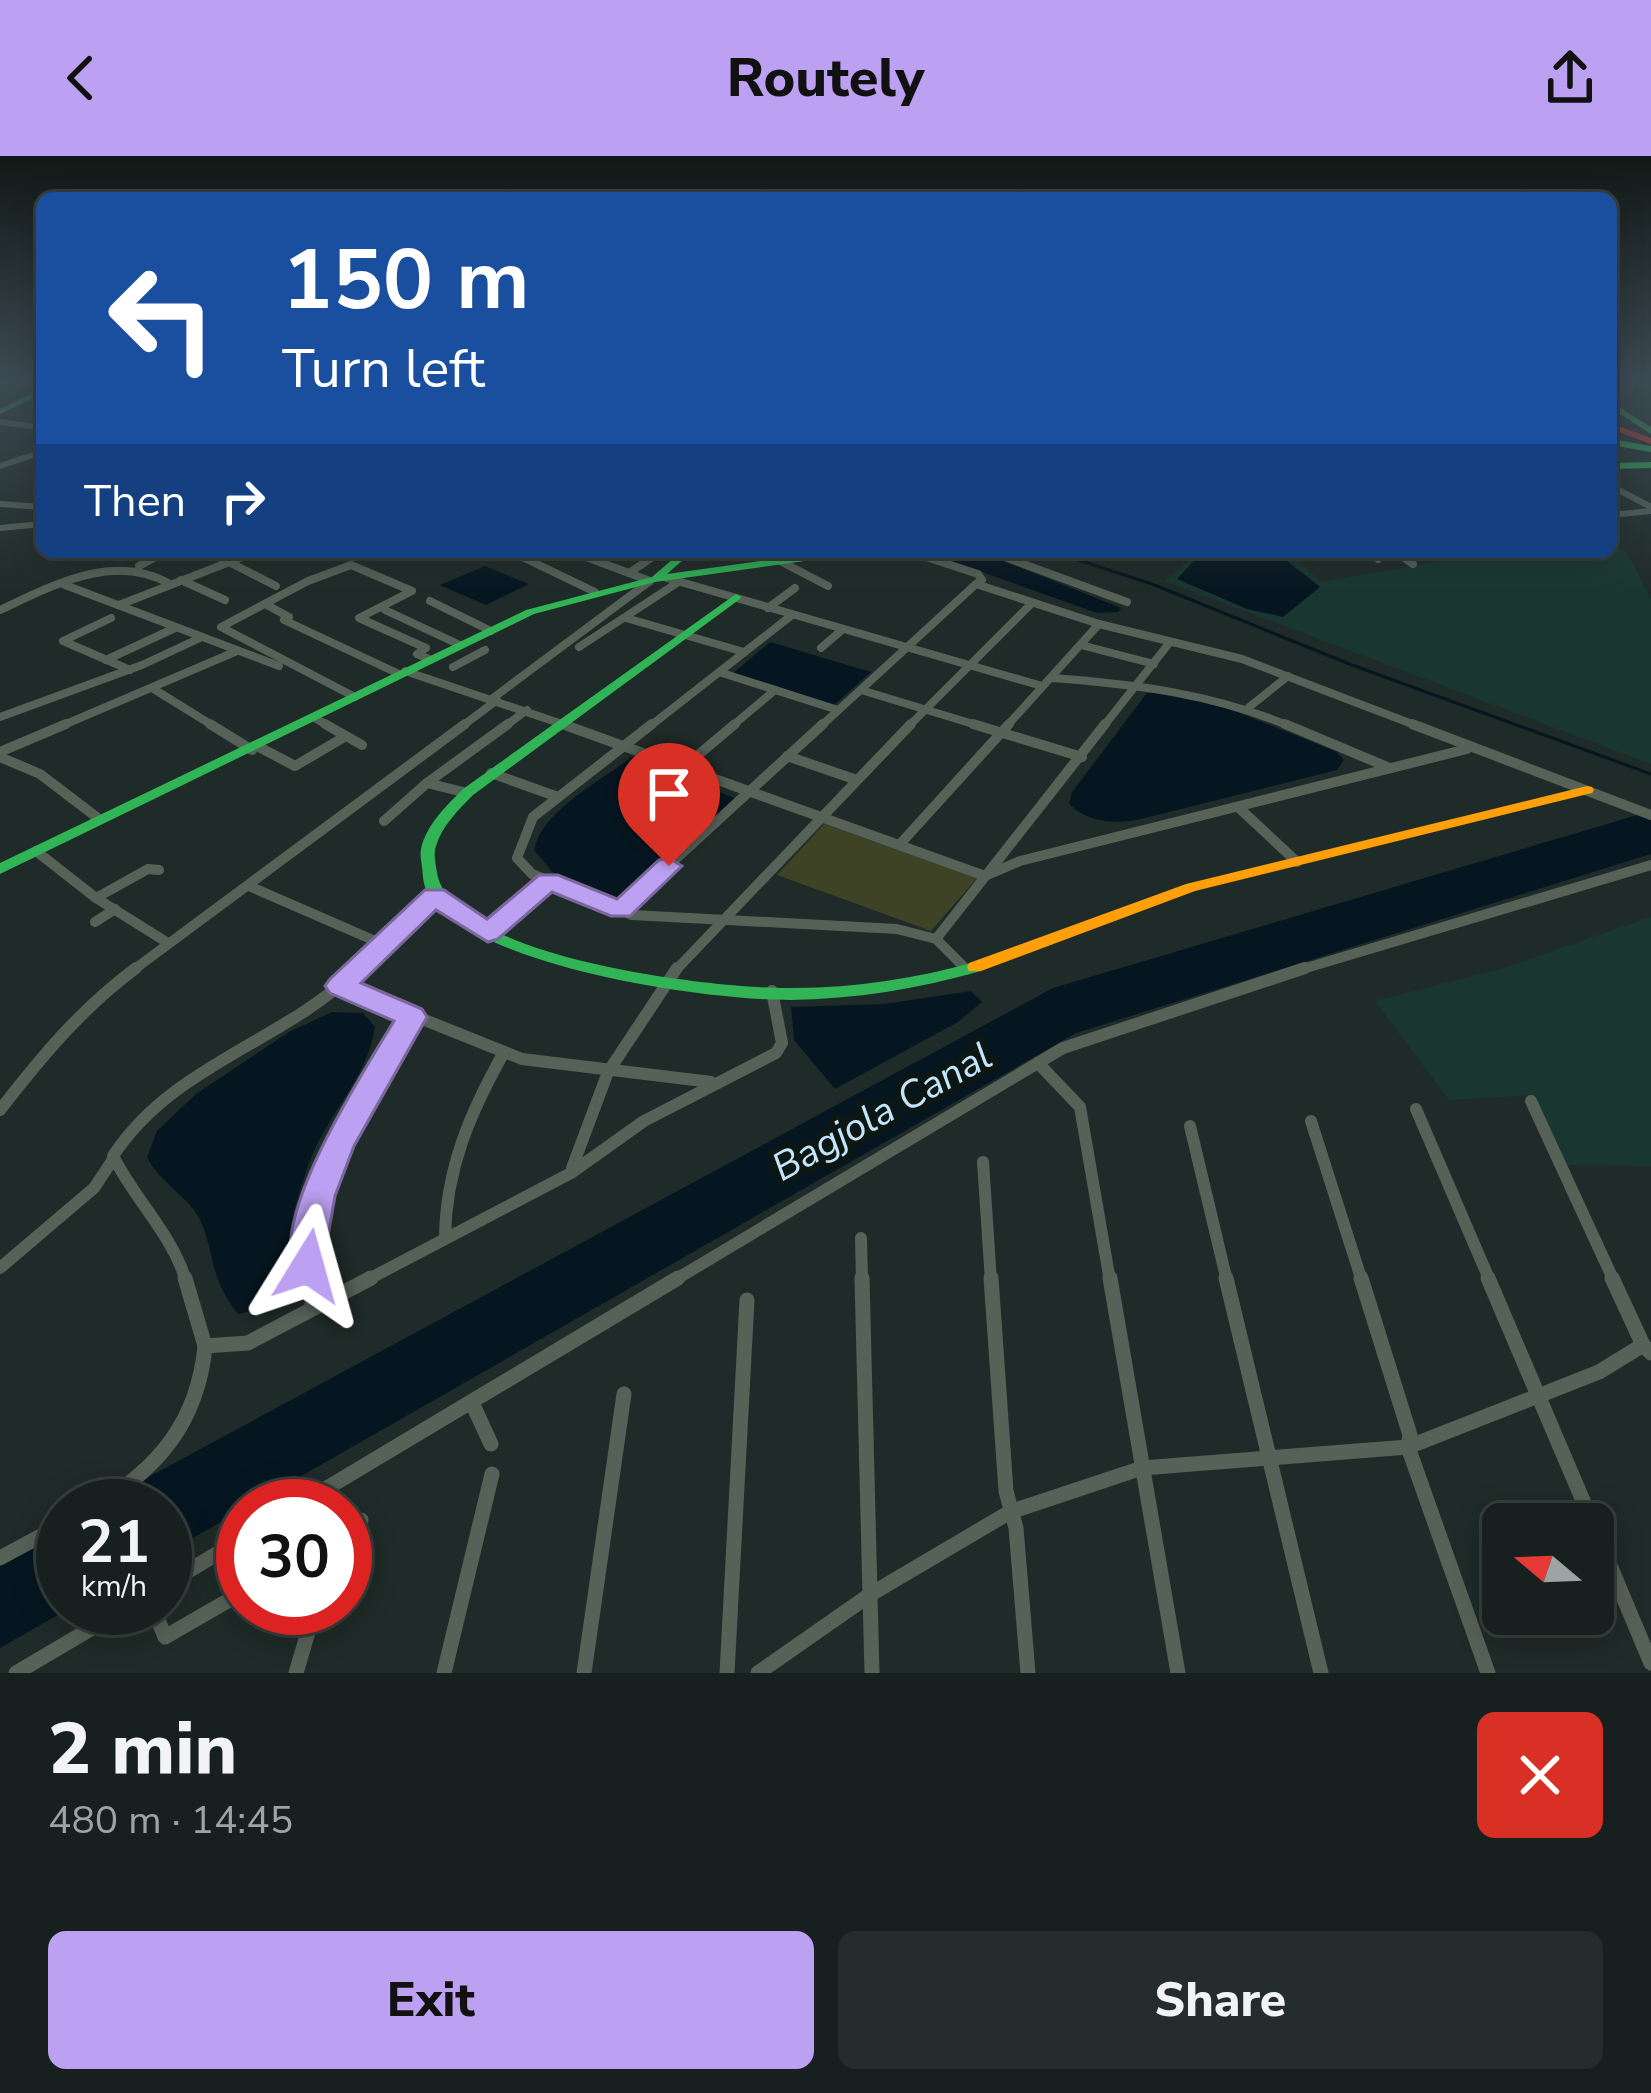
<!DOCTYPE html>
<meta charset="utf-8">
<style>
:root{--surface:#17201e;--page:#242d2b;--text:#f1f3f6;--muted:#9ea3a4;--line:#363e3c;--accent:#bca0f2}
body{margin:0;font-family:"Nunito Sans",sans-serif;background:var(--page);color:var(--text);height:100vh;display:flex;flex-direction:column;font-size:45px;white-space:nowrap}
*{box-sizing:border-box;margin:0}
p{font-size:39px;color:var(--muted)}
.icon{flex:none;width:66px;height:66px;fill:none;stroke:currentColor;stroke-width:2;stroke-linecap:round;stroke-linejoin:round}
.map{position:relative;height:1517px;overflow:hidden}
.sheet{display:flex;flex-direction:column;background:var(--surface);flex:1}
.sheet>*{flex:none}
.guide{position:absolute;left:36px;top:36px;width:1581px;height:366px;border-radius:18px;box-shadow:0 6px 30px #0003,0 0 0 3px var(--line);background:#1a4fa0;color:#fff;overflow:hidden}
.needle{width:78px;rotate:289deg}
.tools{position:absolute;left:1482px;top:1347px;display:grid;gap:24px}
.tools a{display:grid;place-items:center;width:132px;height:132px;border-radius:18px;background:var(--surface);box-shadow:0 6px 30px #0003,0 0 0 3px var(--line);font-size:60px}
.speed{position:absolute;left:36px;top:1323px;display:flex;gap:24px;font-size:60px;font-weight:700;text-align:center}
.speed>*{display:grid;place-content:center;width:156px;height:156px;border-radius:50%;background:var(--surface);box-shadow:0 6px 30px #0003,0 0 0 3px var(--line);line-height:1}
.speed small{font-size:30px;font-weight:400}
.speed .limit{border:18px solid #d22;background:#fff;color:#111}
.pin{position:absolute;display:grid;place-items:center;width:102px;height:102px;color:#fff;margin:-123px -51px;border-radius:50% 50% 50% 0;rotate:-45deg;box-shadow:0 0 12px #0007}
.pin .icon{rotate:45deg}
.me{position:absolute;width:132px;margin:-66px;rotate:8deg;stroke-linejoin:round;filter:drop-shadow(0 0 9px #0008)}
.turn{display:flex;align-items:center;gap:42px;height:252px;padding:0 48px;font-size:54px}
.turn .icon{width:156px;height:156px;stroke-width:2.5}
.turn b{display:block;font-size:84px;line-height:102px}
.then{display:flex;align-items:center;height:114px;padding:0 48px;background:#0003;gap:24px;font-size:45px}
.round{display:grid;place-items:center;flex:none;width:126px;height:126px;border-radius:18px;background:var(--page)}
.headline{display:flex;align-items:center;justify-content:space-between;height:204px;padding:0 48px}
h1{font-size:72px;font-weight:800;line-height:90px}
.button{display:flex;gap:24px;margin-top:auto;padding:24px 48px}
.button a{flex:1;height:138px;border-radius:18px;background:var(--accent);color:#111;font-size:48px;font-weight:800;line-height:138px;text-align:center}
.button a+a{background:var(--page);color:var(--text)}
header{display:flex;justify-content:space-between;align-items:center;height:156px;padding:0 48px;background:var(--accent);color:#111;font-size:54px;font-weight:800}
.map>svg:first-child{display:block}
.built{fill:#193730}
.green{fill:#3e4325}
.water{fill:#061620}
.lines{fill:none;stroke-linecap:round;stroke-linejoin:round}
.stream{stroke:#061620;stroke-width:3}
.street-far4{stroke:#566258;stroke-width:6}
.street-far3{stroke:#566258;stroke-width:8}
.street-far2{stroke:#566258;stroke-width:10}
.street-far1{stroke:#566258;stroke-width:12}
.street{stroke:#566258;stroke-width:15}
.fast{fill:#30b455;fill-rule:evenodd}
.slow{fill:#ff9f0a;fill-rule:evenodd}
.jam{fill:#e5322d;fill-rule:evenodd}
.route{fill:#bca0f2;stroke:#7a689d;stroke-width:3}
.labels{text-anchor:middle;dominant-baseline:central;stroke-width:12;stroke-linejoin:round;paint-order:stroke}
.water-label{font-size:39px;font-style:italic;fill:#c5e5fb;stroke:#0c1613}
</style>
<header><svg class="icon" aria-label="back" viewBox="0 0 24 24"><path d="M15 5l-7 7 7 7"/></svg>Routely<svg class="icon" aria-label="share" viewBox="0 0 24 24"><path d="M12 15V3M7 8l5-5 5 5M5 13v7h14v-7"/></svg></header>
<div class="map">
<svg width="1651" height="1517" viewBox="0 0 1651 1517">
<rect width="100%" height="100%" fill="#1f2b28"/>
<g class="built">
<path d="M1611 387 1627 396 1651 443V608L1165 425 1200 396H1288L1321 426 1492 396H1611Z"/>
<path d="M1651 761V1010L1567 1009 1534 939 1449 944 1375 845 1497 814Z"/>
</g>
<path class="green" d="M824 668 977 722 931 775 777 719Z"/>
<g class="water">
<path d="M938 396 991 400 1121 452 1118 456 1097 457 937 400Z"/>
<path d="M1202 396H1276L1320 431 1283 461 1247 453 1177 423Z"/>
<path d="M485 410 529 428 486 449 440 429Z"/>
<path d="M770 486 871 516 834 549 732 518Z"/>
<path d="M1161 535 1195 539 1337 596 1344 604 1337 614 1137 664C1112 668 1087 666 1069 648L1072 636 1147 537Z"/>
<path d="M632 601 737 643 626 745 552 716 534 694C541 655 602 624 632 601Z"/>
<path d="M1651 655V698L1076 877 165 1398V1350H95L1053 832Z"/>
<path d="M971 835 982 846 958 866 835 933 794 884 791 851 884 848Z"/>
<path d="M332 856 363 857 375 871C368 923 323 962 307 1013 301 1032 292 1056 291 1076 290 1098 295 1110 284 1130 274 1148 257 1154 238 1158 210 1122 216 1105 202 1068 193 1043 159 1027 147 1001L157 975 196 938 289 876Z"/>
<path d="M63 1368V1452H70L0 1492V1402Z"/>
</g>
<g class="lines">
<path class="stream" d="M1054 396 1152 428 1352 509 1651 618"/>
<g class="street-far4">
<path d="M0 227 9 225"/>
<path d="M1632 231 1635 225"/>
<path d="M0 266 37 271"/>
<path d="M0 310 42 296"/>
<path d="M1611 330 1651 351"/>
<path d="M0 348 42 351"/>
<path d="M1611 359 1651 355"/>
<path d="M0 372 42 368"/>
</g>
<g class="street-far3">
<path d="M209 396 276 430"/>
<path d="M512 396 595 436"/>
<path d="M573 396 650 425"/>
<path d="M911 396 978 418 982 424 976 428"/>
<path d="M991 396 1127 446"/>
<path d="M1370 396 1378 403"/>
<path d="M1396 396 1413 408"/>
<path d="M782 406 828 430"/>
<path d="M139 410 165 396"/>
<path d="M629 417 660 396"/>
<path d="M667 422 1042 530"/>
<path d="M181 424 225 444"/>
<path d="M65 429 279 510"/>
<path d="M430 445 491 475"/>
<path d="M119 449 255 396"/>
<path d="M267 449 289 461 284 464 399 518"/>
<path d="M768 452 795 432"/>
<path d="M0 454C54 429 113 396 170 428"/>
<path d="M385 454 460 489"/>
<path d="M111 462 63 485 130 514"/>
<path d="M626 462 744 496"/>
<path d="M1081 489 1154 508"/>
<path d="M579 491 680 425"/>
<path d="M821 492 843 473"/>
<path d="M106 504 175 472"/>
<path d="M453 511 485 494"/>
<path d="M405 515 571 571"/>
<path d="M719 516 838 554"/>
<path d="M1051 522C1136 528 1213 538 1292 571"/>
<path d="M152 532 215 571"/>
<path d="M861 534 983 571"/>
<path d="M355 541 221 471 308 425 351 409 412 435 359 462 426 492 417 498 429 503"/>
<path d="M493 542 650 425"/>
<path d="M1248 552 1288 520"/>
<path d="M0 561 142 509 202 481"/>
<path d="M315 562 330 571"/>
<path d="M59 571 237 495"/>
<path d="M461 571 497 544"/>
<path d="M504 571 527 554"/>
<path d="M649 571 792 459"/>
<path d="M731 571 775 534"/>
<path d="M820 571 976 428 1099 468 1242 503 1420 571"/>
<path d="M908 571 1030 449"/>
<path d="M1006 571 1099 468"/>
<path d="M1103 571 1170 486"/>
</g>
<g class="street-far2">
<path d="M210 568 252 594"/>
<path d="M325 568 346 580"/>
<path d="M562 568 985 720 1020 705 1467 593"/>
<path d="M652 568 533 661 517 702 532 718 632 759 897 773 936 783 967 814"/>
<path d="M973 568 1082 601"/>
<path d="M1285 568 1390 612"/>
<path d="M1412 568 1651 659"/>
<path d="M259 591 295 610 346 580 362 589"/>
<path d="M0 596 66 568"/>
<path d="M787 600 857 624"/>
<path d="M0 601 40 618 99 663"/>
<path d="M685 610 735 568"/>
<path d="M491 617 558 641"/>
<path d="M427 627 508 568"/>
<path d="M1238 651 1297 706"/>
<path d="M384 665 427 627 467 637"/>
<path d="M901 687 1009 568"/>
<path d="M36 695 96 742 168 787"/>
<path d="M249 730 380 787"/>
<path d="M96 742 148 713 159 714"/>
<path d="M620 754 823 568"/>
<path d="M95 766 115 753"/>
<path d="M488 777 548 725"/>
<path d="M936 783 1105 568"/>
<path d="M132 815 465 568"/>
<path d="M356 815 435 740"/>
<path d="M675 815 911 568"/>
<path d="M1296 815 1651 709"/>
</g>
<g class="street-far1">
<path d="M340 830 522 903 711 926"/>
<path d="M1038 907 1080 951 1110 1125"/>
<path d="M1531 945 1614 1125"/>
<path d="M1416 953 1490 1125"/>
<path d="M0 954C42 900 81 853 136 812"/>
<path d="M1311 965 1362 1125"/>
<path d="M1190 970 1227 1125"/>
<path d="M983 1006 991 1125"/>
<path d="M572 1012 608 916 677 812"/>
<path d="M445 1081C446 1013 470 957 503 898"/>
<path d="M861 1082 862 1125"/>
<path d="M0 1112 94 1032 114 1002"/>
<path d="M186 1125C172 1078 135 1044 113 1000 173 908 283 887 359 812"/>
<path d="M311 1125C308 1027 361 941 412 861"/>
<path d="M365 1125 571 1017 644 965 776 897 782 887 772 835"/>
<path d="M673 1125 1063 892 1305 812"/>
</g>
<g class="street">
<path d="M185 1122 205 1190 248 1187 371 1122"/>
<path d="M311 1122 312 1150"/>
<path d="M862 1122 872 1517"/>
<path d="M991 1122 1006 1335 1016 1372 1028 1517"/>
<path d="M1110 1122 1178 1517"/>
<path d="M1226 1122 1321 1517"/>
<path d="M1361 1122 1410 1279 1408 1291 1488 1517"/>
<path d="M1488 1122 1593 1368"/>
<path d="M1612 1122 1643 1189"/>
<path d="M472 1247 491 1288"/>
<path d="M96 1350C159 1312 198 1265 205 1190"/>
<path d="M297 1350 678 1122"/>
<path d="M1593 1369 1651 1507"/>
<path d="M345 1373 361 1364"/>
<path d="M0 1402 63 1368"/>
<path d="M165 1429 243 1382"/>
<path d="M153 1452 165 1481 243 1436"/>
<path d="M16 1517 126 1452"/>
<path d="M296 1517 315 1452"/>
<path d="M444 1517 492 1318"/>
<path d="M584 1517 624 1238"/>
<path d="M727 1517 747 1144"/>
<path d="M758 1517 871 1438 1010 1356 1142 1312 1408 1291 1599 1216 1643 1189 1651 1197"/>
</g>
<g class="fast">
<path d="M42 233V238L0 258V253Z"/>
<path d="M1611 246 1651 271V278L1611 252Z"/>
<path d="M1611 283 1651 290V296L1611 289Z"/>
<path d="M1651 306V312L1611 313V307Z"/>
<path d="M681 396H692L667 418 826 396H853L848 399 655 426 534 458 0 718V707L526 454 652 421Z"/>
<path d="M736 438 741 441 740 443 473 639C458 654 442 670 436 690 433 700 436 708 437 717 452 803 713 832 786 832 850 833 914 823 975 806L983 811 981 815C918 833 855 843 790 844 706 844 475 812 428 737 423 730 423 719 422 711 421 703 420 700 421 693 426 669 447 649 463 633Z"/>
</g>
<path class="slow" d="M1587 630 1592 631 1594 634 1592 637 1195 735 981 815H969L967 811 969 807 1186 728Z"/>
<path class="jam" d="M1611 267 1651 282V288L1611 273Z"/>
</g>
<linearGradient id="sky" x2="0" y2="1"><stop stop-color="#111816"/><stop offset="0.51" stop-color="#3c4a53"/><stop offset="1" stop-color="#3c4a53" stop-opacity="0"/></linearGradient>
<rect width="1651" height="437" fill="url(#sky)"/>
<path class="route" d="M669 702 682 710 630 760H611L552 736 498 783 488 786 436 754 361 827 422 853 427 861 354 990 335 1040 321 1121 308 1125 295 1121C267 1062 363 917 394 865L330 837 325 830 330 823 425 734H444L487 763 539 719H558L617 743 659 704Z"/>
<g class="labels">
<g class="water-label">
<text transform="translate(882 956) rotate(-29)">Bagjola Canal</text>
</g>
</g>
</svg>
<div class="tools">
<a><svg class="needle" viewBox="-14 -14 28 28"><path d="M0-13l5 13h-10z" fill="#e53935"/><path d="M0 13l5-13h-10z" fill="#9ea3a4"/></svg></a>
</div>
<div class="speed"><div>21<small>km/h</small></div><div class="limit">30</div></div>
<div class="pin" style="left:669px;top:710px;background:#d93025"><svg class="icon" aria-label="arrive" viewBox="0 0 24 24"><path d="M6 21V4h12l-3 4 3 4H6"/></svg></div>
<svg class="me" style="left:308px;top:1110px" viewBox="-20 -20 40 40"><path d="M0-17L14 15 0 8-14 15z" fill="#bca0f2" stroke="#fff" stroke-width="4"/></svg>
<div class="guide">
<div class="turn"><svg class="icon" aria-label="left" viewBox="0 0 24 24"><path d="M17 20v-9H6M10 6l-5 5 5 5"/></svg><div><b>150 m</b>Turn left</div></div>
<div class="then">Then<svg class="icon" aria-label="right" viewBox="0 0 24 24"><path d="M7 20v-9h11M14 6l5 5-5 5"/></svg></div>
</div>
</div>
<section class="sheet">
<div class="headline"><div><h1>2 min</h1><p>480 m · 14:45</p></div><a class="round" style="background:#d93025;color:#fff"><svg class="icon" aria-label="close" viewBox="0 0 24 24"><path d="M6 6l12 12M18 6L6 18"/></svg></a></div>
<div class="button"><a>Exit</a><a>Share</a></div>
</section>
